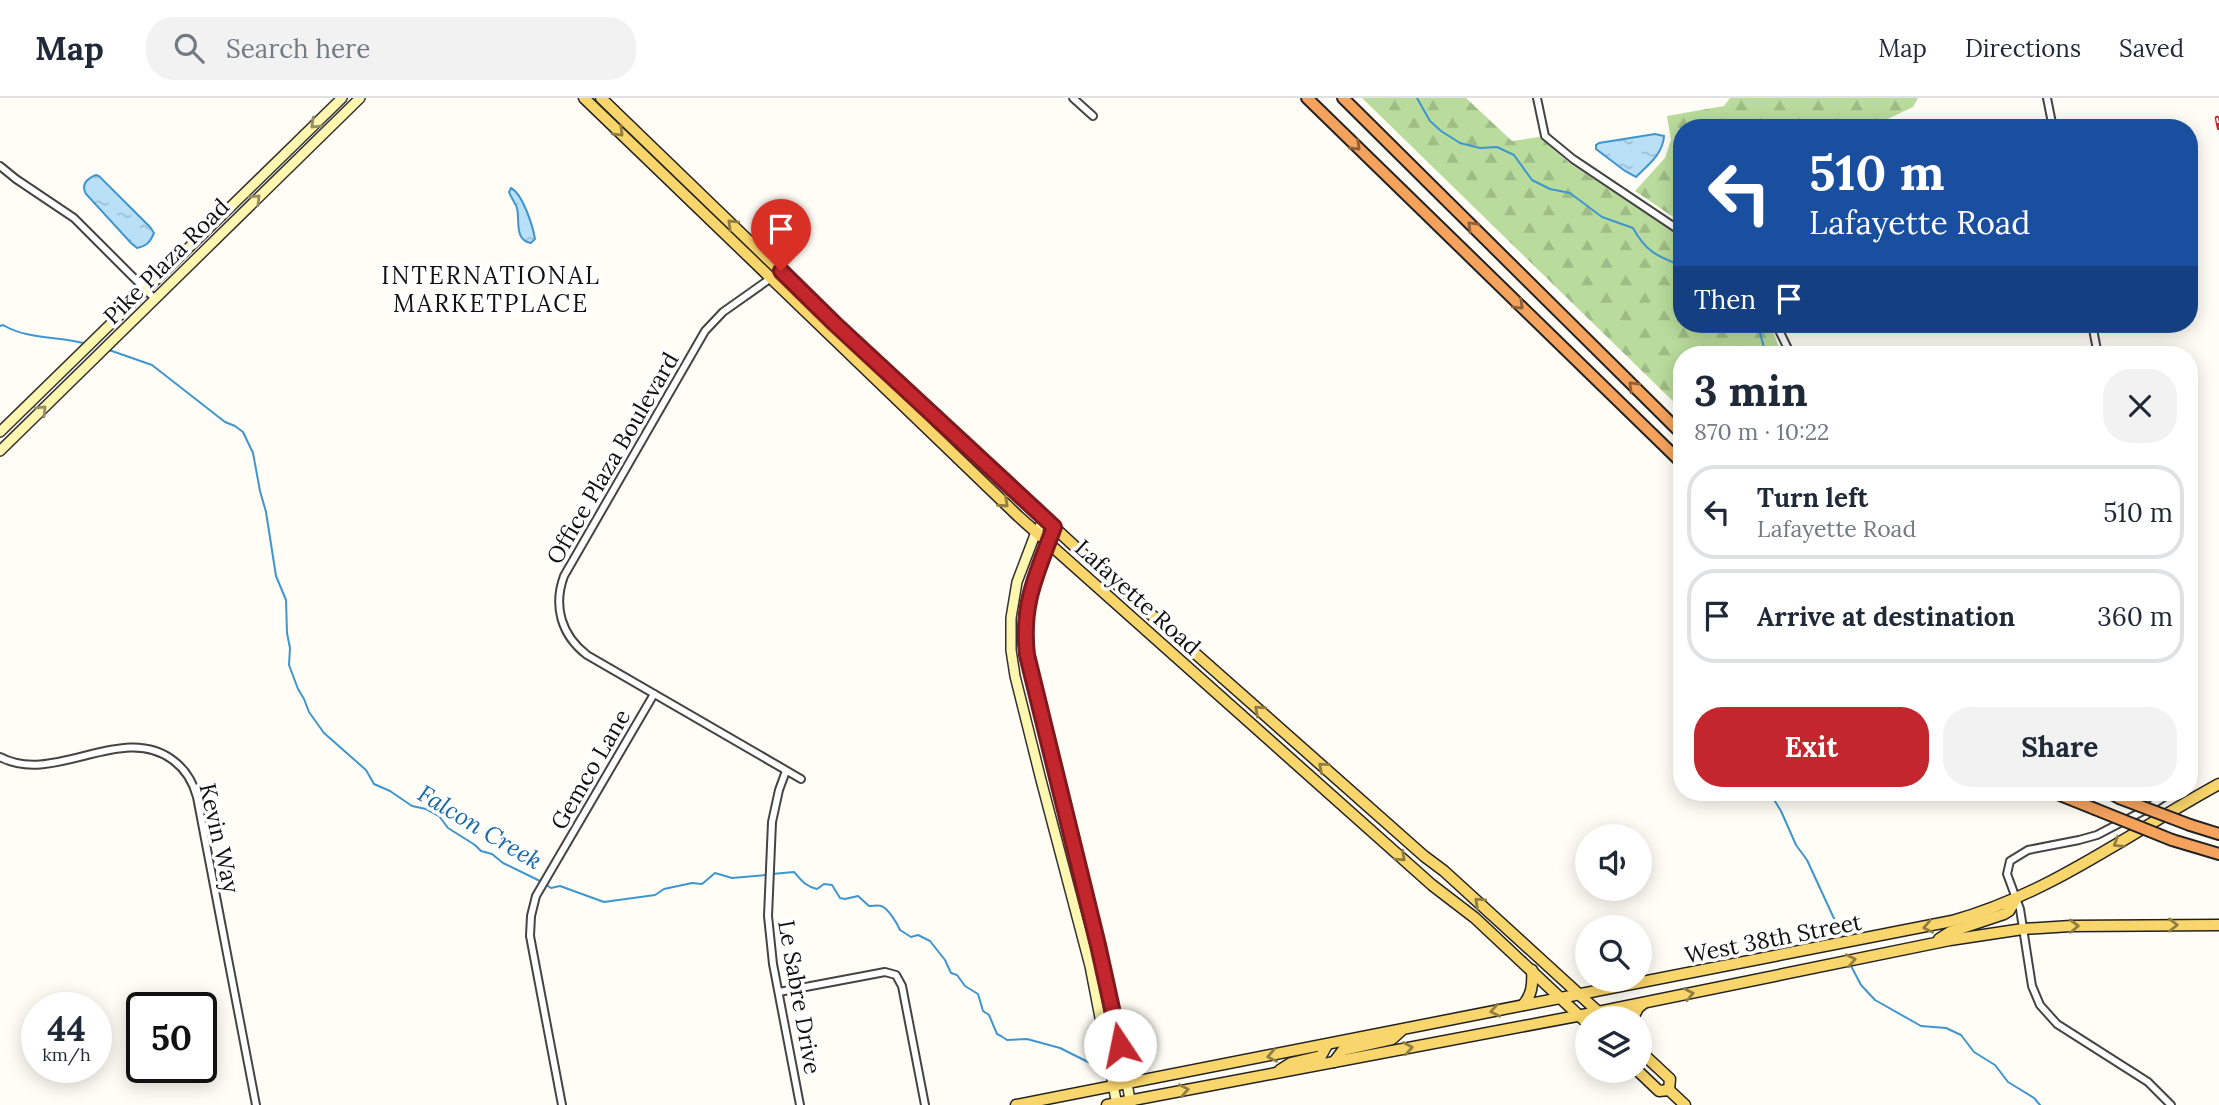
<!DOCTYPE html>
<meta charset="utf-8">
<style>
:root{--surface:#fff;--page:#f2f2f3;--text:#1f2937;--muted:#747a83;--line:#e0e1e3;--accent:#c4262e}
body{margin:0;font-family:Lora,serif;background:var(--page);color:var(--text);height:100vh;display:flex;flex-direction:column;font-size:26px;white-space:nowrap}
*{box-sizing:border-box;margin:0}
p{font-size:23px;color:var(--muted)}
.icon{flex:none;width:38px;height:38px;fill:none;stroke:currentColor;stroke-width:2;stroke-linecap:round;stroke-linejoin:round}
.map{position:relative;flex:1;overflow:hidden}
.side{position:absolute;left:1673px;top:248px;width:525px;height:455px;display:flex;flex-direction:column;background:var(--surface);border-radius:28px;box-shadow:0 4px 18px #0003}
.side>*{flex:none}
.top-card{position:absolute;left:1673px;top:21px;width:525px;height:214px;border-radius:28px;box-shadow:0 4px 18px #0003;background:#1a4fa0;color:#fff;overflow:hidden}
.buttons{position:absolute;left:1575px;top:726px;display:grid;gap:14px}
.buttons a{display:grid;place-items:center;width:77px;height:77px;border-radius:50%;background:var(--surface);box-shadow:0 4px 18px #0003;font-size:35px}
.speed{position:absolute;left:21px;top:894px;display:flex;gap:14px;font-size:35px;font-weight:700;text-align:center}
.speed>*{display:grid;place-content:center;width:91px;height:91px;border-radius:50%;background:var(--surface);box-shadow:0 4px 18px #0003;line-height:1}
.speed small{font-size:18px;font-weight:400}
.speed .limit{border:4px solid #111;border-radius:10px;background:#fff;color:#111}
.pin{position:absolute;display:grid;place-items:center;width:60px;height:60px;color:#fff;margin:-72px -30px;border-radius:50% 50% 50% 0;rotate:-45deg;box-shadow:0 0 7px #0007}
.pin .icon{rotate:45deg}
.me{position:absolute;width:77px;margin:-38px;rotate:349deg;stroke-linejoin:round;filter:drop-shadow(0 0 5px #0008)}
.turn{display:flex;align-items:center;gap:24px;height:147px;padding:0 21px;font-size:32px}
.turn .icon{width:91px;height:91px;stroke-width:2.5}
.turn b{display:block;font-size:49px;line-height:60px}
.then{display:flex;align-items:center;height:66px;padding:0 21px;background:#0003;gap:14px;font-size:26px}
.round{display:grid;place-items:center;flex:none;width:74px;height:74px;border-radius:28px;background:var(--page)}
.headline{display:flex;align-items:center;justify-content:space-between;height:119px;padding:0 21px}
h1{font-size:42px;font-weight:700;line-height:52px}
.cta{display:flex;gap:14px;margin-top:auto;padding:14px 21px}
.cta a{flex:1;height:80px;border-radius:28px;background:var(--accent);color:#fff;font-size:28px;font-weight:700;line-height:80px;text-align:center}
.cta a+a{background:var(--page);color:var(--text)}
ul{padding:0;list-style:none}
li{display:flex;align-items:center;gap:21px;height:94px;margin:0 14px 10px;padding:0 7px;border:4px solid var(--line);border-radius:28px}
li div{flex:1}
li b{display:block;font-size:26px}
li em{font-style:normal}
header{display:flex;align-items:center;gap:42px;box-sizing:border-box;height:98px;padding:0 35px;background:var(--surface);border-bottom:2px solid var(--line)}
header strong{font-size:33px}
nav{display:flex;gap:38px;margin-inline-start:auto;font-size:24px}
.search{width:490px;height:63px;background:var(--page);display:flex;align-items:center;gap:18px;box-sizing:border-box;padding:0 24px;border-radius:28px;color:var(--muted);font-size:26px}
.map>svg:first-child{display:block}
.forest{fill:url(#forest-firs)}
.water{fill:url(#water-ripples);stroke:#3f96cf;stroke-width:2}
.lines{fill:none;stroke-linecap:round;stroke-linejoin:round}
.stream{stroke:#3f96cf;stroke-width:2}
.minor-casing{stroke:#444;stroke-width:10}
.secondary-casing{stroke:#333;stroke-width:12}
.primary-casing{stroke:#222;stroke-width:13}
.motorway-casing{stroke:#222;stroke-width:14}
.minor{stroke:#fff;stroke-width:6}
.secondary{stroke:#fff6b0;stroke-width:9}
.primary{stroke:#f9d66b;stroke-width:10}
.motorway{stroke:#f5a25d;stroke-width:10}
.rail-casing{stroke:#c4262e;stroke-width:4.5}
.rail{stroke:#fff;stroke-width:2;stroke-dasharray:5;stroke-linecap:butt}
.motorway-bridge-casing{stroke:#222;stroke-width:14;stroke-linecap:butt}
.motorway-bridge{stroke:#f5a25d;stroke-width:10}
.oneway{stroke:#948f68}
.oneway2{stroke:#917d42}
.oneway3{stroke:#8e613b}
.route-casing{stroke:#7f191e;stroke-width:18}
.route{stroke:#c4262e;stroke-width:12}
.labels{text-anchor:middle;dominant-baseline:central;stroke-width:7;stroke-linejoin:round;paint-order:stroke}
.street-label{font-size:23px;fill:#111;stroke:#fff}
.neighbourhood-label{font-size:24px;letter-spacing:2px;fill:#111;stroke:#fff}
.water-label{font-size:24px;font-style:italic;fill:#1768a6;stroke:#fff}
</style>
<header>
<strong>Map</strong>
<div class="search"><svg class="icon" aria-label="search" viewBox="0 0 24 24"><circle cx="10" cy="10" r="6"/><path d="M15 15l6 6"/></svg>Search here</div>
<nav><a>Map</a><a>Directions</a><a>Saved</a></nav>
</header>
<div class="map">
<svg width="2219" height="1007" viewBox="0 0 2219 1007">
<defs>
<pattern id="forest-firs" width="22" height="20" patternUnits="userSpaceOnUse" patternTransform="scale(1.75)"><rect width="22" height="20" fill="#b9dc9c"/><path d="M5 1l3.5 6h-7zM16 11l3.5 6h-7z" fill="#9ebc85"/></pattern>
<pattern id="water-ripples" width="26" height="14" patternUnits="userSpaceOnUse" patternTransform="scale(1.75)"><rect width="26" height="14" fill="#b9e0f7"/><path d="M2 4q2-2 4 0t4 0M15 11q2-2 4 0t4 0" fill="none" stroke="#9ebfd3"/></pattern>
</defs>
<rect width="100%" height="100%" fill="#fffdf5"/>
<g class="forest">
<path d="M1362 0H1466L1512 43 1539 39 1569 65 1682 139V226H1770L1782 257H1682V312Z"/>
<path d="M1730 0H1918L1913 9 1881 24 1841 30H1682V125L1635 93 1665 60 1671 42 1667 18 1724 8Z"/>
</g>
<g class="water">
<path d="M1655 36 1664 38C1663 56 1648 67 1636 79L1625 73 1596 51V47L1599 45Z"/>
<path d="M96 77 99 78 150 129 154 135C150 144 147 148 137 150L131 145 86 96C81 87 86 81 96 77Z"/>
<path d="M511 90C523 96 533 129 535 141L531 145C514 142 520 123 517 110 515 104 511 100 509 94Z"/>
</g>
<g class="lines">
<g class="stream">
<path d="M1417 0 1430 23 1441 33 1460 45 1480 50 1497 49 1514 57 1532 82 1550 91 1570 95 1602 119 1633 130C1646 154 1657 158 1682 168"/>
<path d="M1748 226 1760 235 1766 257"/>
<path d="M0 228 3 227C28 242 59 238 87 246"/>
<path d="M109 252 152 267 225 324 235 328 243 334 253 355 260 393 266 414 276 478 286 502 287 535 290 550 289 567 298 591 304 601 309 614 324 635 366 672 374 686 390 693 412 708 426 711 439 718 448 730 475 747 481 753 492 756 503 765 540 783"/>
<path d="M1770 695 1781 713 1796 747 1807 762 1843 840"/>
<path d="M772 776 794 774C802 783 805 788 817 791L824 786 832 787 840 800 845 801 858 798 869 808C870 808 880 807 881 808 888 810 897 825 900 832L911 839 918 837 930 843 945 862 951 875 957 877 965 888 978 896 983 913 989 917 997 936 1001 938 1007 942 1027 941 1060 950 1096 968"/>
<path d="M545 786 551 790 560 788 604 804 655 797 664 791 692 785 702 786 715 775 732 780 766 777"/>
<path d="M1850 866 1861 887 1875 902 1921 928 1946 930 1961 937 1974 954 1995 967 2008 984 2034 1000 2040 1007"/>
</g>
<g class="minor-casing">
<g id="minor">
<path d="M1073 0 1093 18"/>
<path d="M1537 0 1545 38 1573 61 1682 134"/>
<path d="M2047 0 2053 30"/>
<path d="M0 68 16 81 74 120 155 201"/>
<path d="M781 173 723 214 705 233 564 478C553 508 561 537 587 557L801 681"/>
<path d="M1776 226 1791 257"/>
<path d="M2092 226 2098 257"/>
<path d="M1678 538H1682"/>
<path d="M2189 624 2192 647 2189 664"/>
<path d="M0 659C54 688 123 623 174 663 186 672 193 684 197 699L256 1007"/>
<path d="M786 673 779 692 772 724 768 818 773 866 800 1007"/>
<path d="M2170 695 2143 713 2097 737 2079 742 2028 752 2010 763 2007 776 2020 811 2032 888 2040 907 2057 926 2148 984 2171 1007"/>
<path d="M779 894 885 874 896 877 902 888 925 1007"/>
<path d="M562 1007 530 838 531 818 536 798 654 596"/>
</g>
</g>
<g class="secondary-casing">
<g id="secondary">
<path d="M0 334 342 0"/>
<path d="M0 353 360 0"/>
<path d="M1045 421 1036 434 1017 484 1011 520V552L1015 578 1041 682 1090 868 1117 1007"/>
<path d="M1054 429C1037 476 1021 505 1027 557L1115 921 1131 1007"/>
</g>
</g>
<g class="primary-casing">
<g id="primary">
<path d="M584 0 1018 418 1432 787 1475 820 1587 925"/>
<path d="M601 0 835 226 1084 457 1424 758 1444 773 1605 920"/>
<path d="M1939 841 1950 834 2004 816 2009 813 2016 801"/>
<path d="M1523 907C1532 897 1533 886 1532 872"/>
<path d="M1633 920 1638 910 1644 905"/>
<path d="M1640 953 1670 981 1669 992"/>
<path d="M1334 964 1343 952 1392 941 1401 933"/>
<path d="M1280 972 1291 965 1321 958 1327 947"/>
<path d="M1638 973 1659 993 1669 992 1685 1007"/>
<path d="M1016 1007 1952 823C2050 796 2131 734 2219 686"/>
<path d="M1107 1007 1598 914 1950 842 2023 831 2071 828 2219 827"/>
</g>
</g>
<g class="motorway-casing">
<g id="motorway">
<path d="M1307 0 1682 365"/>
<path d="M1343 0 1682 336"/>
<path d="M2055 695 2095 711"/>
<path d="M2110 695 2119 700"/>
<path d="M2190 727 2219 736"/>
<path d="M2172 742 2219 756"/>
</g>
</g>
<use href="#minor" class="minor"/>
<use href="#secondary" class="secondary"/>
<use href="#primary" class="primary"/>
<use href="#motorway" class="motorway"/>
<g class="rail-casing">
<path id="rail" d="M2217 20 2219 30"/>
</g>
<use href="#rail" class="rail"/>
<g class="motorway-bridge-casing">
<g id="motorway-bridge">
<path d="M2119 700 2190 727"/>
<path d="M2095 711 2172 742"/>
</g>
</g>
<use href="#motorway-bridge" class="motorway-bridge"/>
</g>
<defs><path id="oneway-chevron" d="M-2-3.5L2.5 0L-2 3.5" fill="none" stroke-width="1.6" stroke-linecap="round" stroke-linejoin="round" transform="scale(1.75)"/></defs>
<g class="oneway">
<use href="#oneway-chevron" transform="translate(315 26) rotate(136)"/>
<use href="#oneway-chevron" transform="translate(256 101) rotate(-45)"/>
<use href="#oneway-chevron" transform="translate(42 312) rotate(-45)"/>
</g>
<g class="oneway2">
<use href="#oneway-chevron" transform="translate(619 34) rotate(44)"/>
<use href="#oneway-chevron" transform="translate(732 126) rotate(-136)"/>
<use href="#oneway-chevron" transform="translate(1004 405) rotate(43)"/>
<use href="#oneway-chevron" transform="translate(1259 612) rotate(-138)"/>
<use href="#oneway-chevron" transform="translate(1323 669) rotate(-139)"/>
<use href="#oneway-chevron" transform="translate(2118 745) rotate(148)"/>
<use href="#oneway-chevron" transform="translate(1401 759) rotate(42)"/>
<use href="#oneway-chevron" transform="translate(1479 804) rotate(-138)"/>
<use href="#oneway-chevron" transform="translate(2173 827)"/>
<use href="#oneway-chevron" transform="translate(2074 828) rotate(-2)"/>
<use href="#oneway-chevron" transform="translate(1928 829) rotate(168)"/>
<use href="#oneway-chevron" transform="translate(1851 862) rotate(-11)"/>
<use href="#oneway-chevron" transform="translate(1689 896) rotate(-11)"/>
<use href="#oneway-chevron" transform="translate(1495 913) rotate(169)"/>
<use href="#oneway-chevron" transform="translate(1408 950) rotate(-10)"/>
<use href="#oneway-chevron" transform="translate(1272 958) rotate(169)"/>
<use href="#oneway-chevron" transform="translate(1184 992) rotate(-11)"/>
</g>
<g class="oneway3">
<use href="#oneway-chevron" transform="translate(1356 48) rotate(44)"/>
<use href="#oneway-chevron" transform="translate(1472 128) rotate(-135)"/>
<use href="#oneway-chevron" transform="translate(1519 207) rotate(44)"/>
<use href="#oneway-chevron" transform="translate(1633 288) rotate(-135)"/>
</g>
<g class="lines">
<g class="route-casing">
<path id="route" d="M781 173 835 226 1054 429C1037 476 1021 505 1027 557L1098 847 1120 947"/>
</g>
<use href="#route" class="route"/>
</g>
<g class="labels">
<g class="street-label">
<text transform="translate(166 163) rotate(-45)">Pike Plaza Road</text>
<text transform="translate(612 360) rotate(-60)">Office Plaza Boulevard</text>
<text transform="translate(1138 499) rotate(42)">Lafayette Road</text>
<text transform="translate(590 671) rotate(-60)">Gemco Lane</text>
<text transform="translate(220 740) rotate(77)">Kevin Way</text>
<text transform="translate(1773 840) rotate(-11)">West 38th Street</text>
<text transform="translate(800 899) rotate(80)">Le Sabre Drive</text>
</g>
<g class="neighbourhood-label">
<text x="491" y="177">INTERNATIONAL<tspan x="491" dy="28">MARKETPLACE</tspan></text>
</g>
<g class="water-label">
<text transform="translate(480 729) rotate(31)">Falcon Creek</text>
</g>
</g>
</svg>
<div class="buttons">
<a><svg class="icon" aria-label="sound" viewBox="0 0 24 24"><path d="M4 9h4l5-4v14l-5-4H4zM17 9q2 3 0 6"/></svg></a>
<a><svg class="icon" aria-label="search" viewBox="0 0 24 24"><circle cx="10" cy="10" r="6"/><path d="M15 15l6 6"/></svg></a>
<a><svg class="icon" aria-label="layers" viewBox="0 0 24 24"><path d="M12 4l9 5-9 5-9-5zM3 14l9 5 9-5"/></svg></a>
</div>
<div class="speed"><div>44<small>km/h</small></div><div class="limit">50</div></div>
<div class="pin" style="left:781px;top:173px;background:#d93025"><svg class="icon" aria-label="arrive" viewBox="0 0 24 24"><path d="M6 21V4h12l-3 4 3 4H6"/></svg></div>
<svg class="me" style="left:1120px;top:947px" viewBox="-20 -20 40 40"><circle r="19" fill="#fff"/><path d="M0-13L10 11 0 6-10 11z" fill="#c4262e"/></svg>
<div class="top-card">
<div class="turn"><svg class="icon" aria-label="left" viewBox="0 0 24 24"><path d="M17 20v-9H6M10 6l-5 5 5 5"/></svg><div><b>510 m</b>Lafayette Road</div></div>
<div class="then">Then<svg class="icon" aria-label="arrive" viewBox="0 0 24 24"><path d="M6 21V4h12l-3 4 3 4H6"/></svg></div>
</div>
<section class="side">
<div class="headline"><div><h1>3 min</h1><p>870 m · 10:22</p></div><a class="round"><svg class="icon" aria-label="close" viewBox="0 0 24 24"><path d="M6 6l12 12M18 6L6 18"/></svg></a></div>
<ul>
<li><svg class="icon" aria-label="left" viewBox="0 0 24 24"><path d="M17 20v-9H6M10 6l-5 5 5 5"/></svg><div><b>Turn left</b><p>Lafayette Road</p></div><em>510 m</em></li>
<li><svg class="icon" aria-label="arrive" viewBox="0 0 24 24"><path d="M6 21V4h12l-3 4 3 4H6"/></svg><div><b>Arrive at destination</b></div><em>360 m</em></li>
</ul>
<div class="cta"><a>Exit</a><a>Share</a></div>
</section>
</div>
